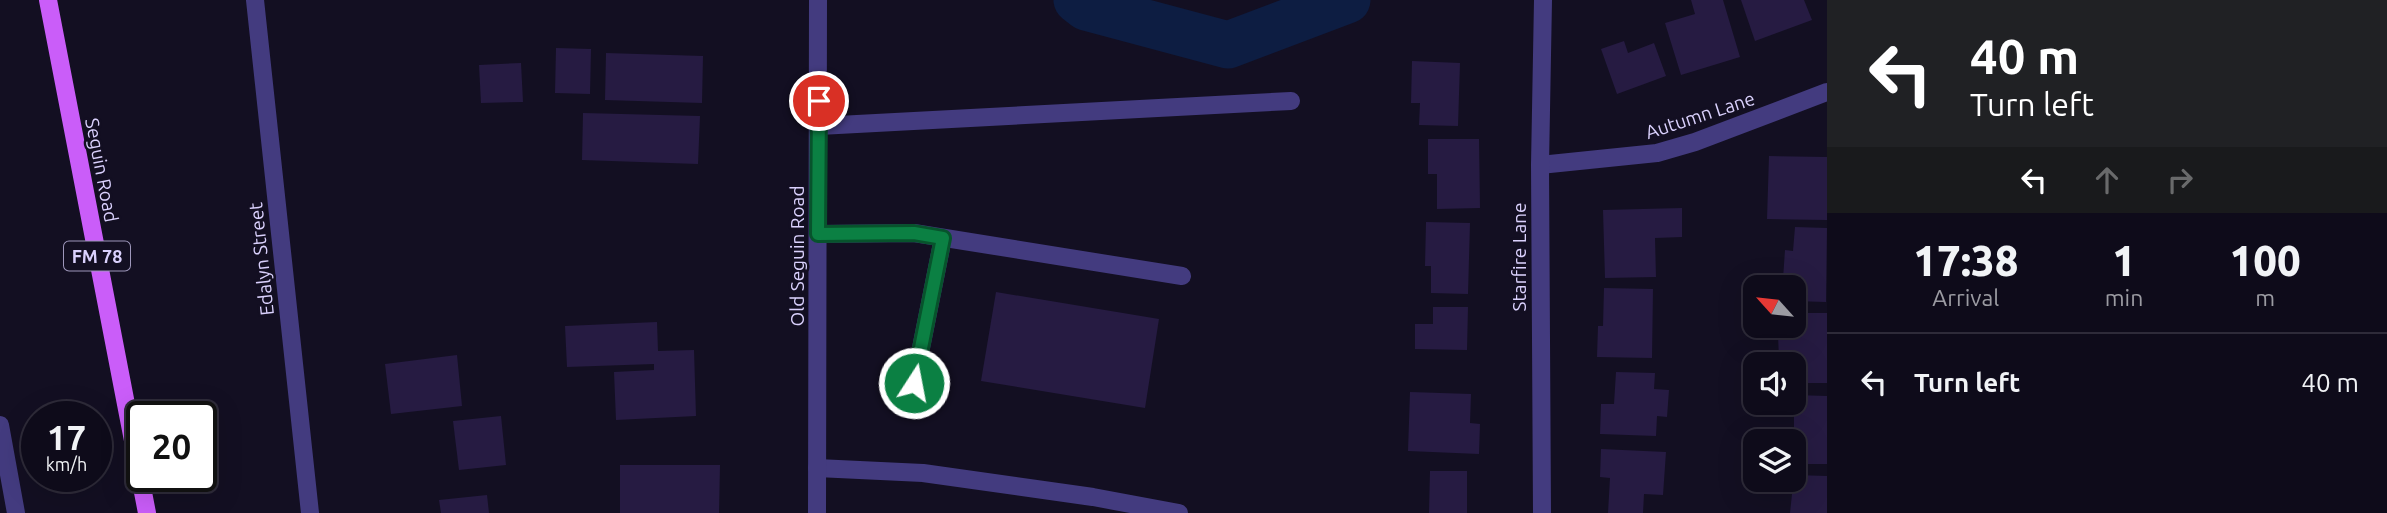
<!DOCTYPE html>
<style>
:root{--surface:#0e0b1a;--page:#171423;--text:#f1f3f6;--muted:#9b9ba2;--line:#2e2b39}
body{margin:0;font-family:Ubuntu,sans-serif;background:var(--page);color:var(--text);height:100vh;display:flex;flex-direction:column;font-size:26px;white-space:nowrap}
*{box-sizing:border-box;margin:0}
p{font-size:23px;color:var(--muted)}
.icon{flex:none;width:38px;height:38px;fill:none;stroke:currentColor;stroke-width:2;stroke-linecap:round;stroke-linejoin:round}
.map{position:relative;flex:1;overflow:hidden}
.drawer{display:flex;flex-direction:column;background:var(--surface);width:560px}
.drawer>*{flex:none}
.top-card{background:#202124;color:#fff;overflow:hidden}
.needle{width:46px;rotate:297deg}
.tools{position:absolute;left:1743px;top:275px;display:grid;gap:14px}
.tools a{display:grid;place-items:center;width:63px;height:63px;border-radius:14px;background:var(--surface);box-shadow:0 7px 28px #0002,0 0 0 2px var(--line);font-size:35px}
.speed{position:absolute;left:21px;top:401px;display:flex;gap:14px;font-size:35px;font-weight:700;text-align:center}
.speed>*{display:grid;place-content:center;width:91px;height:91px;border-radius:50%;background:var(--surface);box-shadow:0 7px 28px #0002,0 0 0 2px var(--line);line-height:1}
.speed small{font-size:18px;font-weight:400}
.speed .limit{border:4px solid #111;border-radius:10px;background:#fff;color:#111}
.pin{position:absolute;display:grid;place-items:center;width:60px;height:60px;color:#fff;margin:-30px;border:4px solid #fff;border-radius:50%;box-shadow:0 2px 7px #0007}
.me{position:absolute;width:77px;margin:-38px;rotate:11deg;stroke-linejoin:round;filter:drop-shadow(0 0 5px #0008)}
.turn{display:flex;align-items:center;gap:24px;height:147px;padding:0 28px;font-size:32px}
.turn .icon{width:91px;height:91px;stroke-width:2.5}
.turn b{display:block;font-size:49px;line-height:60px}
.lanes{display:flex;align-items:center;height:66px;padding:0 28px;background:#0003;justify-content:center;gap:35px;direction:ltr}
.lanes .off{opacity:.35}
.eta{display:flex;justify-content:space-evenly;align-items:center;height:119px;text-align:center}
.eta b{font-size:42px;font-weight:800;line-height:49px}
ul{padding:0;list-style:none}
li{display:flex;align-items:center;gap:21px;height:98px;padding:0 28px;border-top:2px solid var(--line)}
li div{flex:1}
li b{display:block;font-size:26px}
li em{font-style:normal}
main{display:flex;flex:1;min-height:0}
.map>svg:first-child{display:block}
.lines{fill:none;stroke-linecap:round;stroke-linejoin:round}
.river{stroke:#0d1d42;stroke-width:47}
.building{fill:#261b42}
.minor{stroke:#433b7f;stroke-width:18}
.major{stroke:#ca5df9;stroke-width:18}
.route-casing{stroke:#07532c;stroke-width:18}
.route{stroke:#0b8043;stroke-width:12}
.labels{text-anchor:middle;dominant-baseline:central;stroke-width:5;stroke-linejoin:round;paint-order:stroke}
.shield{fill:#130f22;stroke:#9e97bb;stroke-width:2}
.shield-label{font-size:18px;font-weight:bold;fill:#dad1fd}
.street-label{font-size:19px;fill:#dad1fd;stroke:#130f22}
</style>
<main>
<div class="map">
<svg width="1827" height="513" viewBox="0 0 1827 513">
<rect width="100%" height="100%" fill="#130f22"/>
<g class="lines">
<path class="river" d="M1077 0 1086 7 1228 45 1347 0"/>
</g>
<g class="building">
<path d="M1691 0H1723L1740 57 1681 75 1665 23 1695 14Z"/>
<path d="M1741 0H1804L1812 20 1755 41Z"/>
<path d="M1624 41 1628 53 1654 43 1666 76 1617 94 1601 49Z"/>
<path d="M556 48 591 49 590 94 555 93Z"/>
<path d="M606 53 703 56 702 103 605 100Z"/>
<path d="M1412 61 1460 63 1458 126 1419 125 1420 103H1411Z"/>
<path d="M521 63 523 102 481 103 479 65Z"/>
<path d="M583 113 700 116 698 164 582 160Z"/>
<path d="M1428 139H1479L1480 208 1437 209V174H1428Z"/>
<path d="M1769 156 1827 157V220L1767 219Z"/>
<path d="M1682 208V237L1655 238 1656 277 1605 278 1603 210Z"/>
<path d="M1426 222 1470 223 1468 294 1431 293V266H1425Z"/>
<path d="M1795 227 1827 228 1826 302 1794 301 1795 279H1783L1785 250 1793 251Z"/>
<path d="M1604 288 1653 289 1652 358 1597 357 1598 326H1603Z"/>
<path d="M996 292 1159 319 1145 408 981 381Z"/>
<path d="M1433 307H1468L1467 350 1415 349V324H1433Z"/>
<path d="M1794 313H1827V383H1794L1793 361H1779L1778 334H1792Z"/>
<path d="M657 322 658 351 694 350 696 416 616 420 614 372 654 370V364L567 367 565 326Z"/>
<path d="M457 355 462 406 391 414 385 364Z"/>
<path d="M1616 372 1655 373 1654 389 1669 390 1667 417 1657 416 1656 436 1600 434 1601 404H1614Z"/>
<path d="M1410 392 1471 394 1470 423 1480 424 1479 454 1408 451Z"/>
<path d="M1794 395 1827 396V464H1794Z"/>
<path d="M501 416 506 465 459 470 453 421Z"/>
<path d="M1601 449 1666 452 1663 495 1644 494 1643 513H1608L1610 478 1600 477Z"/>
<path d="M620 465H720L719 513H620Z"/>
<path d="M1430 471H1467V513H1429Z"/>
<path d="M1794 475 1827 476V513H1790Z"/>
<path d="M487 495 489 513H441L439 500Z"/>
</g>
<g class="lines">
<g class="minor">
<path d="M255 0 310 513"/>
<path d="M819 126 1291 101"/>
<path d="M1540 165 1657 153 1695 142 1827 92"/>
<path d="M818 234 914 233 1182 276"/>
<path d="M914 383 943 238"/>
<path d="M0 425 16 513"/>
<path d="M817 468 923 473 1093 497 1179 513"/>
<path d="M817 513 818 0"/>
<path d="M1542 513 1540 165 1543 0"/>
</g>
<path class="major" d="M48 0 147 513"/>
</g>
<g class="lines">
<g class="route-casing">
<path id="route" d="M819 101 818 234 914 233 943 238 914 383"/>
</g>
<use href="#route" class="route"/>
</g>
<g class="labels">
<rect class="shield" x="64" y="241.5" width="66" height="29" rx="5"/>
<g class="shield-label">
<text x="97" y="256">FM 78</text>
</g>
<g class="street-label">
<text transform="translate(1700 115) rotate(-18)">Autumn Lane</text>
<text transform="translate(102 170) rotate(79)">Seguin Road</text>
<text transform="translate(797 256) rotate(-90)">Old Seguin Road</text>
<text transform="translate(1519 257) rotate(-90)">Starfire Lane</text>
<text transform="translate(261 259) rotate(-96)">Edalyn Street</text>
</g>
</g>
</svg>
<div class="tools">
<a><svg class="needle" viewBox="-14 -14 28 28"><path d="M0-13l5 13h-10z" fill="#e53935"/><path d="M0 13l5-13h-10z" fill="#9b9ba2"/></svg></a>
<a><svg class="icon" aria-label="sound" viewBox="0 0 24 24"><path d="M4 9h4l5-4v14l-5-4H4zM17 9q2 3 0 6"/></svg></a>
<a><svg class="icon" aria-label="layers" viewBox="0 0 24 24"><path d="M12 4l9 5-9 5-9-5zM3 14l9 5 9-5"/></svg></a>
</div>
<div class="speed"><div>17<small>km/h</small></div><div class="limit">20</div></div>
<div class="pin" style="left:819px;top:101px;background:#d93025"><svg class="icon" aria-label="arrive" viewBox="0 0 24 24"><path d="M6 21V4h12l-3 4 3 4H6"/></svg></div>
<svg class="me" style="left:914px;top:383px" viewBox="-20 -20 40 40"><circle r="17" fill="#0b8043" stroke="#fff" stroke-width="3"/><path d="M0-11L8 9 0 5-8 9z" fill="#fff"/></svg>
</div>
<section class="drawer">
<div class="top-card">
<div class="turn"><svg class="icon" aria-label="left" viewBox="0 0 24 24"><path d="M17 20v-9H6M10 6l-5 5 5 5"/></svg><div><b>40 m</b>Turn left</div></div>
<div class="lanes"><svg class="icon" aria-label="left" viewBox="0 0 24 24"><path d="M17 20v-9H6M10 6l-5 5 5 5"/></svg><svg class="icon off" aria-label="ahead" viewBox="0 0 24 24"><path d="M12 20V5M6 11l6-6 6 6"/></svg><svg class="icon off" aria-label="right" viewBox="0 0 24 24"><path d="M7 20v-9h11M14 6l5 5-5 5"/></svg></div>
</div>
<div class="eta">
<div><b>17:38</b><p>Arrival</p></div>
<div><b>1</b><p>min</p></div>
<div><b>100</b><p>m</p></div>
</div>
<ul>
<li><svg class="icon" aria-label="left" viewBox="0 0 24 24"><path d="M17 20v-9H6M10 6l-5 5 5 5"/></svg><div><b>Turn left</b></div><em>40 m</em></li>
</ul>
</section>
</main>
